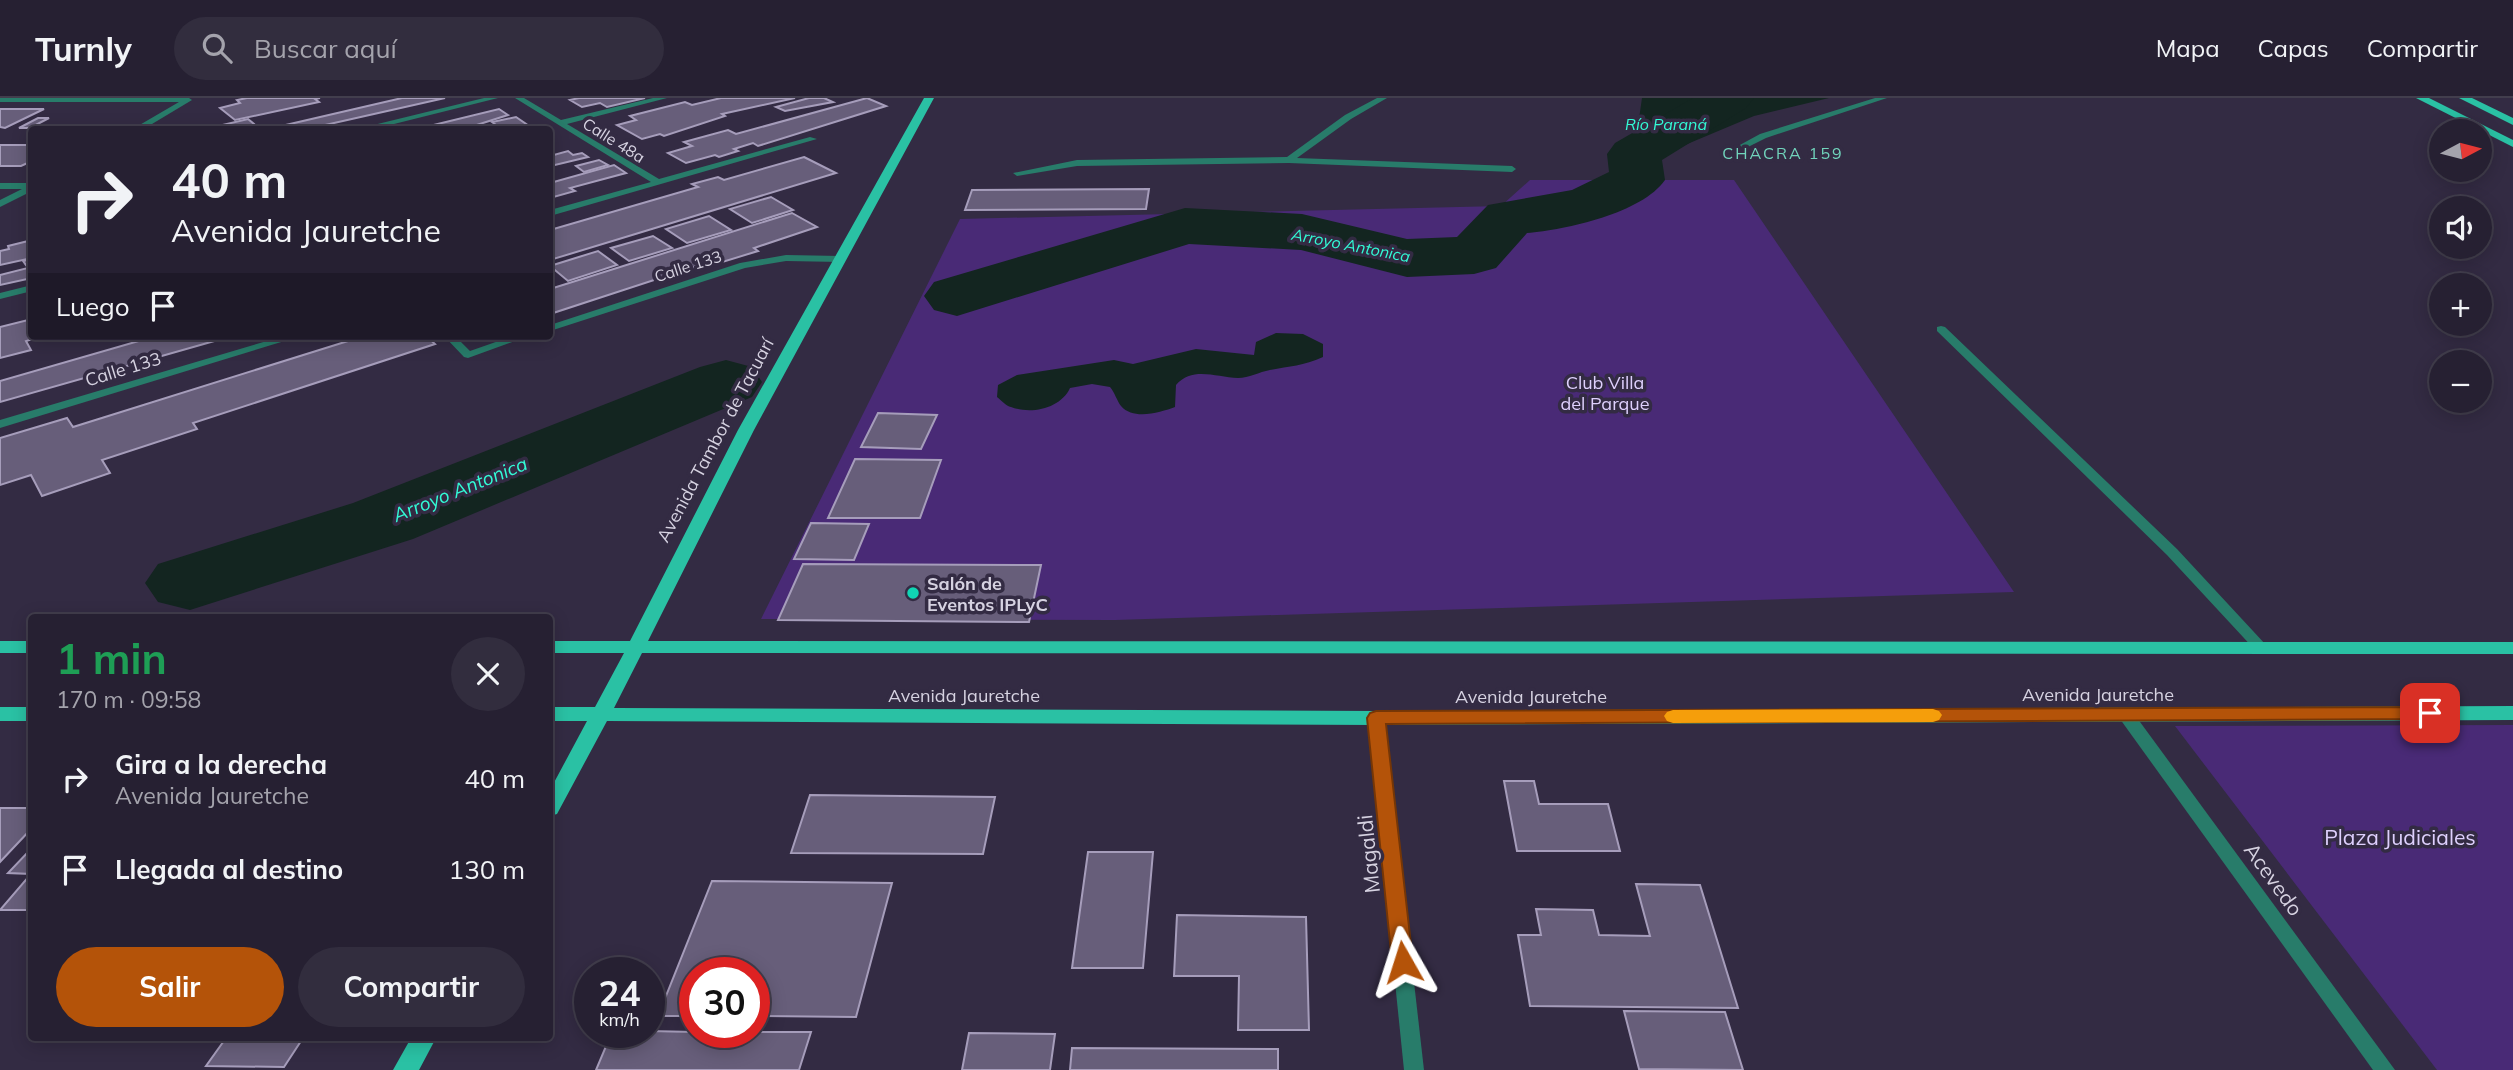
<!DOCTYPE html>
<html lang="es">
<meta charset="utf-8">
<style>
:root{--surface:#262032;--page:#322d3e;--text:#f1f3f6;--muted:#a4a3ac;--line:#423e4d;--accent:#b45309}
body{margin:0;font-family:Mulish,sans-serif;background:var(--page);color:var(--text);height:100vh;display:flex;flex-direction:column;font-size:26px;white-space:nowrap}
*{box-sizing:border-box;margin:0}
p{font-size:23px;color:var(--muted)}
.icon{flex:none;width:38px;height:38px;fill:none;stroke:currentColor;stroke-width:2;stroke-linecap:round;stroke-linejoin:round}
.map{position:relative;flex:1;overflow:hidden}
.side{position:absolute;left:28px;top:516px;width:525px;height:427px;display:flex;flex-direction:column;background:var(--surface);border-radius:7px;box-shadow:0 4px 18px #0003,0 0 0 2px var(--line)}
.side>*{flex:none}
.hud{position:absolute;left:28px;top:28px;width:525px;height:214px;border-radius:7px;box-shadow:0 4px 18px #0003,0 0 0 2px var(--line);background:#262032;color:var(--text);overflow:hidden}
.needle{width:46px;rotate:83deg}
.tools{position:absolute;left:2429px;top:21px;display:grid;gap:14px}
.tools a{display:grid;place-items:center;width:63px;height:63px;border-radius:50%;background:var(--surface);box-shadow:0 4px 18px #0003,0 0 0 2px var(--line);font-size:35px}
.speed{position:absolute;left:574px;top:859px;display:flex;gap:14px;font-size:35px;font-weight:700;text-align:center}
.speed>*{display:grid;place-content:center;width:91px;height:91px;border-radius:50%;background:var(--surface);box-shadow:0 4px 18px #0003,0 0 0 2px var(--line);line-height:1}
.speed small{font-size:18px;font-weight:400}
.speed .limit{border:10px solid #d22;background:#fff;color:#111}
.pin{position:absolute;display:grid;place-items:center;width:60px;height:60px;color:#fff;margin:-30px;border-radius:14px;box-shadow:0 4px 10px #0006}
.me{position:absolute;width:77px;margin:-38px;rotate:354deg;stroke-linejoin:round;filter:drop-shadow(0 0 5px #0008)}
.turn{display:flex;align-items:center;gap:24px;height:147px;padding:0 28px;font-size:32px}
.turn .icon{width:91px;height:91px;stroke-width:2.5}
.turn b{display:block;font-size:49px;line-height:60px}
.then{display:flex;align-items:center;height:66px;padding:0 28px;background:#0003;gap:14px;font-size:26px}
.round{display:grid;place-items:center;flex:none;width:74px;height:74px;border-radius:37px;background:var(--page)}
.headline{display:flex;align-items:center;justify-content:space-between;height:119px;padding:0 28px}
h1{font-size:42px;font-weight:700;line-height:52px;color:#1e9e55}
.action{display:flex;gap:14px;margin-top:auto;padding:14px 28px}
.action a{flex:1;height:80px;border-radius:42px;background:var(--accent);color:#fff;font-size:28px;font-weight:700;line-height:80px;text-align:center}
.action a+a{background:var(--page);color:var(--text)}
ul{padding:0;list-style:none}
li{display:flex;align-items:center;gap:21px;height:91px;padding:0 28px}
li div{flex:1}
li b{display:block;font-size:26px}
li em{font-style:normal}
header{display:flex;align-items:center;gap:42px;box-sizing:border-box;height:98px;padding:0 35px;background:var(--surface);border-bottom:2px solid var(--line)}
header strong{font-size:33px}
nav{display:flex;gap:38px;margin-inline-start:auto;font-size:24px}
.search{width:490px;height:63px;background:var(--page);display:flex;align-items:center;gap:18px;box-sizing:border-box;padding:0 24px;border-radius:38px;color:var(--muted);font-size:26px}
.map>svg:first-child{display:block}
.green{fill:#492a76}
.water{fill:#132520}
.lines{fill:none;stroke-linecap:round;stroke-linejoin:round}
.river{fill:#132520;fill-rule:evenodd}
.building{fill:#675e7a;stroke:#a69dbb;stroke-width:2}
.lane{fill:#287c6a;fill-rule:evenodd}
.street{fill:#287c6a;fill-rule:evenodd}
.primary{fill:#2ac1a4;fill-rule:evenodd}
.route{fill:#b45309;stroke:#753606;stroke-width:2}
.slow{fill:#f59e0b}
.poi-dot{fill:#10d5b4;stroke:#332b43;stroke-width:2.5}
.labels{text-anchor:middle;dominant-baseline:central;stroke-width:7;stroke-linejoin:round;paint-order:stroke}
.far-water-label{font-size:16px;font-style:italic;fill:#32fbd6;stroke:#332b43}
.far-street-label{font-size:16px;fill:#d6d2e1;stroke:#332b43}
.far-neighbourhood-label{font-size:16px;letter-spacing:2px;fill:#71d4bc;stroke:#332b43}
.street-label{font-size:18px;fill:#d6d2e1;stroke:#332b43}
.park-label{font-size:18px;fill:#ded0fd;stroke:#332b43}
.poi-label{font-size:18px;font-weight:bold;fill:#d6d2e1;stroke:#332b43;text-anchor:start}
.water-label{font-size:19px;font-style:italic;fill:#32fbd6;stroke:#332b43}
.near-park-label{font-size:21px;fill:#ded0fd;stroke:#332b43}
.near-street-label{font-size:21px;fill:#d6d2e1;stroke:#332b43}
</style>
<header>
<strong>Turnly</strong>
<div class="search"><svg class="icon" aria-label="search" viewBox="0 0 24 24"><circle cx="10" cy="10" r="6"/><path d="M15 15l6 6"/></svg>Buscar aquí</div>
<nav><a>Mapa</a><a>Capas</a><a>Compartir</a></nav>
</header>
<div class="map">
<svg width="2513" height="972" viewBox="0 0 2513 972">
<rect width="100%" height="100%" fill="#332b43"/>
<g class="green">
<path d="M1530 82H1734L2014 494 1115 522 761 521 960 121 1501 108Z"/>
<path d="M2513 627V972H2437L2175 628Z"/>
</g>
<g class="water">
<path d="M1642 0H1829L1754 18 1673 52 1634 56Z"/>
<path d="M1276 235 1303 236 1323 246V259C1303 268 1290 268 1270 272 1259 274 1249 280 1238 280 1216 279 1192 268 1176 287L1175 309C1161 314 1134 323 1121 308 1117 303 1115 295 1110 289L1092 286 1070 290C1061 310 1032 317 1011 309 1006 308 1001 302 997 299L998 287 1017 277 1114 262 1133 266 1196 251 1254 257 1256 244Z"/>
</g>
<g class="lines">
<g class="river">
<path d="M1693 0H1754L1746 10 1662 62 1665 82C1642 115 1566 132 1527 135L1496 170 1474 176 1407 179 1301 152 1189 146 957 218 934 212 924 198 934 184 1185 110 1302 116 1407 141 1457 139 1488 107 1572 92 1609 74 1607 56 1615 45Z"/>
<path d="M726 262 752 269 762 284 752 299 413 441 190 512 158 504 145 485 158 466 353 405 700 269Z"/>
</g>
</g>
<g class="building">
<path d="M247 0H320L315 1 319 4 235 22 220 10 240 5 237 2Z"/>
<path d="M402 0H445L303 32H264Z"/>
<path d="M579 0H645L607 9 600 5 582 9 570 2Z"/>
<path d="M721 0H795L722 16 725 18 664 38 660 36 642 41 617 27 636 22 630 18 685 4 692 7Z"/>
<path d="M809 0H824L833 4 785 13 776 9Z"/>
<path d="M867 0 886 8 758 48 753 45 734 51 738 53 719 59 715 57 686 65 668 55 692 48 684 44 728 32 736 36Z"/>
<path d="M0 11H44L5 30 0 29Z"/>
<path d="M499 11 508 17 461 32H413Z"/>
<path d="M516 19 529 28 503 32 492 24Z"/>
<path d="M38 20H49L30 30H19Z"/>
<path d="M248 21 260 31 201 32Z"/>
<path d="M0 47H32V63L21 68H0Z"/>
<path d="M568 53 573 57 582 55 588 59 555 67 550 64V58Z"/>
<path d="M804 59 836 75 550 162V132L698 89 692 86 718 79 724 82Z"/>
<path d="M599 62 608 67 584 74 576 68Z"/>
<path d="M614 67 626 75 570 90 575 93 550 100V85Z"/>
<path d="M1149 91 1146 111 965 112 972 92Z"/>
<path d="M771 99 793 112 752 125 730 111Z"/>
<path d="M792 115 817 129 754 150 758 153 716 166 712 163 550 216V191Z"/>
<path d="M709 118 731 132 687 145 666 131Z"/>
<path d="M653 138 672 150 629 163 611 150Z"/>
<path d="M32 142V160L0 167V153L9 151 8 148Z"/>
<path d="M598 153 617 167 568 183 550 168Z"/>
<path d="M32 161V180L0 187V177L28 170 23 163Z"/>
<path d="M32 221V238H43L26 243 31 252 0 260V229Z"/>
<path d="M156 238H232L0 304V283Z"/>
<path d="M364 238H426L435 246 193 325 197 331 102 362 110 375 42 398 31 377 0 387V340L67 320 73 329Z"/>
<path d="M878 315 937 317 921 351 861 349Z"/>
<path d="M855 361 941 362 920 420H828Z"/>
<path d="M811 425 869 426 854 462 794 461Z"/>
<path d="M803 466 1041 467 1029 524 778 522Z"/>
<path d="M1504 683H1534L1539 706H1608L1620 753H1517Z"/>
<path d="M810 697 995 699 983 756 791 755Z"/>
<path d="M0 710H32V730L0 764Z"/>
<path d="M29 753H32V812H0L31 776 8 775Z"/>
<path d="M1088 754H1153L1143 870H1072Z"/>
<path d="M712 783 892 785 856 919 754 918V875H695V918H658Z"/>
<path d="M1636 786 1700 787 1738 910 1530 908 1518 837H1541L1536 811 1593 812 1599 837 1650 838Z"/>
<path d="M1177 817 1306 819 1309 932H1238L1239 878H1174Z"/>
<path d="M1624 913 1725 914 1743 972 1639 971Z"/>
<path d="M649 933 695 934H811L799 972H596L612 934Z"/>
<path d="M969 935 1055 936 1050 972H962Z"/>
<path d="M226 940H303L284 969 206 968Z"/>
<path d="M1072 950 1278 951V972H1070Z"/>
</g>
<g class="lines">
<path class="lane" d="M1941 228 1945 229 2177 451 2266 547 2268 550 2266 553H2256L2167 457 1937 233V229Z"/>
<g class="street">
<path d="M0 0H189L192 2 142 32H131L179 4H0Z"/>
<path d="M484 0H498L370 32H353Z"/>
<path d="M515 0H524L561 22 653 0H667L567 26 659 81 810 39 817 41 550 118V112L651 84Z"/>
<path d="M1377 0H1387L1351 21 1297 60 1512 68 1516 71 1512 74 1289 65 1077 68 1017 78 1013 75 1077 62 1287 59 1345 17Z"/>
<path d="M1875 0H1887L1766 40 1734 56 1727 54 1760 36Z"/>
<path d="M0 85H30L32 93 0 109V102L22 91H0Z"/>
<path d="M786 157 841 158 846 161 841 164 786 163 745 170 550 233V227L740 165Z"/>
<path d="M32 187V193L0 201V195Z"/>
<path d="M284 238H301L0 330V322Z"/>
<path d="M444 238H455L470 253 513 238H529L468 260 464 259Z"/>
<path d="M2126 612 2132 613 2395 972H2373L2120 621 2118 617 2120 613Z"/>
<path d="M1376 615 1382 616 1384 620 1424 972H1404L1368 620 1370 616Z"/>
</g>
<g class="primary">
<path d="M924 0H934L754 332 648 543 2513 544V556L642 555 614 610 1376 613 2513 608V622L1376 627 607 623 557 716 550 718V692L587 623H550V609H595L624 555H550V543H630L738 332Z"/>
<path d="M2416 0H2429L2513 42V49Z"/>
<path d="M2459 0H2472L2513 20V27Z"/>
<rect x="0" y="543" width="32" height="12"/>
<rect x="0" y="609" width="32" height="14"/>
<path d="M411 940H436L419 972H393Z"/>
</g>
</g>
<path class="route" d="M2430 609 2438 615 2430 621 1386 626 1413 864 1410 870 1403 873 1395 870 1392 864 1367 620 1370 615 1376 613Z"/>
<path class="slow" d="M1933 611 1939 613 1942 617 1939 622 1933 624 1673 625 1667 623 1664 618 1667 614 1673 612Z"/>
<circle class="poi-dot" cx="913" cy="495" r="7"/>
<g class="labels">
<g class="far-water-label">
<text x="1666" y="26">Río Paraná</text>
<text transform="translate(1351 147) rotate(11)">Arroyo Antonica</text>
</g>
<g class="far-street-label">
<text transform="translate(614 42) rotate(32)">Calle 48a</text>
<text transform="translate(688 168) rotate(-18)">Calle 133</text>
</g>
<g class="far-neighbourhood-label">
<text x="1783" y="55">CHACRA 159</text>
</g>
<g class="street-label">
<text transform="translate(123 271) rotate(-17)">Calle 133</text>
<text transform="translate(715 342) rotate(-62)">Avenida Tambor de Tacuarí</text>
<text x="2098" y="596">Avenida Jauretche</text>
<text x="964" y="597">Avenida Jauretche</text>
<text x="1531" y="598">Avenida Jauretche</text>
</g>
<g class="park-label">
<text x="1605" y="284">Club Villa<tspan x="1605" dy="21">del Parque</tspan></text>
</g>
<g class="poi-label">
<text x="927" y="485">Salón de<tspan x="927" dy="21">Eventos IPLyC</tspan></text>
</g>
<g class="water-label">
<text transform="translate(460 391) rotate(-22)">Arroyo Antonica</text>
</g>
<g class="near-park-label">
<text x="2400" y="739">Plaza Judiciales</text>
</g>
<g class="near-street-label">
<text transform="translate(1368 756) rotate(-96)">Magaldi</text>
<text transform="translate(2274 781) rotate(54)">Acevedo</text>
</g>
</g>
</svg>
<div class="tools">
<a><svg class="needle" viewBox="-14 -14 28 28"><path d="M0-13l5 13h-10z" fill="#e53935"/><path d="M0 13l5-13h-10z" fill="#a4a3ac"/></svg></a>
<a><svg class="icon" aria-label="sound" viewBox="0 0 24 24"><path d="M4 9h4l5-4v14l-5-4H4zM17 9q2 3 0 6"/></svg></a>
<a>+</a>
<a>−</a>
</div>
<div class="speed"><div>24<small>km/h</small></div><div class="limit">30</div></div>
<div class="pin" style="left:2430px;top:615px;background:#d93025"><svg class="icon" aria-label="arrive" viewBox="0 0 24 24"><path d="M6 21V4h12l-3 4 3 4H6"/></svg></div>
<svg class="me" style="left:1403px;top:864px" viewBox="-20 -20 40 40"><path d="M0-17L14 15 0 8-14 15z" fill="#b45309" stroke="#fff" stroke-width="4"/></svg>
<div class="hud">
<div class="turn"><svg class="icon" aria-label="right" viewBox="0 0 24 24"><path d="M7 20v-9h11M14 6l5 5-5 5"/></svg><div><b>40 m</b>Avenida Jauretche</div></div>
<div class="then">Luego<svg class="icon" aria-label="arrive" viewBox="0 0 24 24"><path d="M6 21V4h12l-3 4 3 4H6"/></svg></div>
</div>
<section class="side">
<div class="headline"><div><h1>1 min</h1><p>170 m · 09:58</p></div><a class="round"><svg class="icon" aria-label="close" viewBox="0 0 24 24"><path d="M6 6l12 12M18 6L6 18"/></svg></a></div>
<ul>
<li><svg class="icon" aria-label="right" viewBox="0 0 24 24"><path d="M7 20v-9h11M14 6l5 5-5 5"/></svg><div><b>Gira a la derecha</b><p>Avenida Jauretche</p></div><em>40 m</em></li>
<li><svg class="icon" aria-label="arrive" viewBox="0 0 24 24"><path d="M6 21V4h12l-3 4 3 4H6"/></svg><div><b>Llegada al destino</b></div><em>130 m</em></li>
</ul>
<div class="action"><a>Salir</a><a>Compartir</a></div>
</section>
</div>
